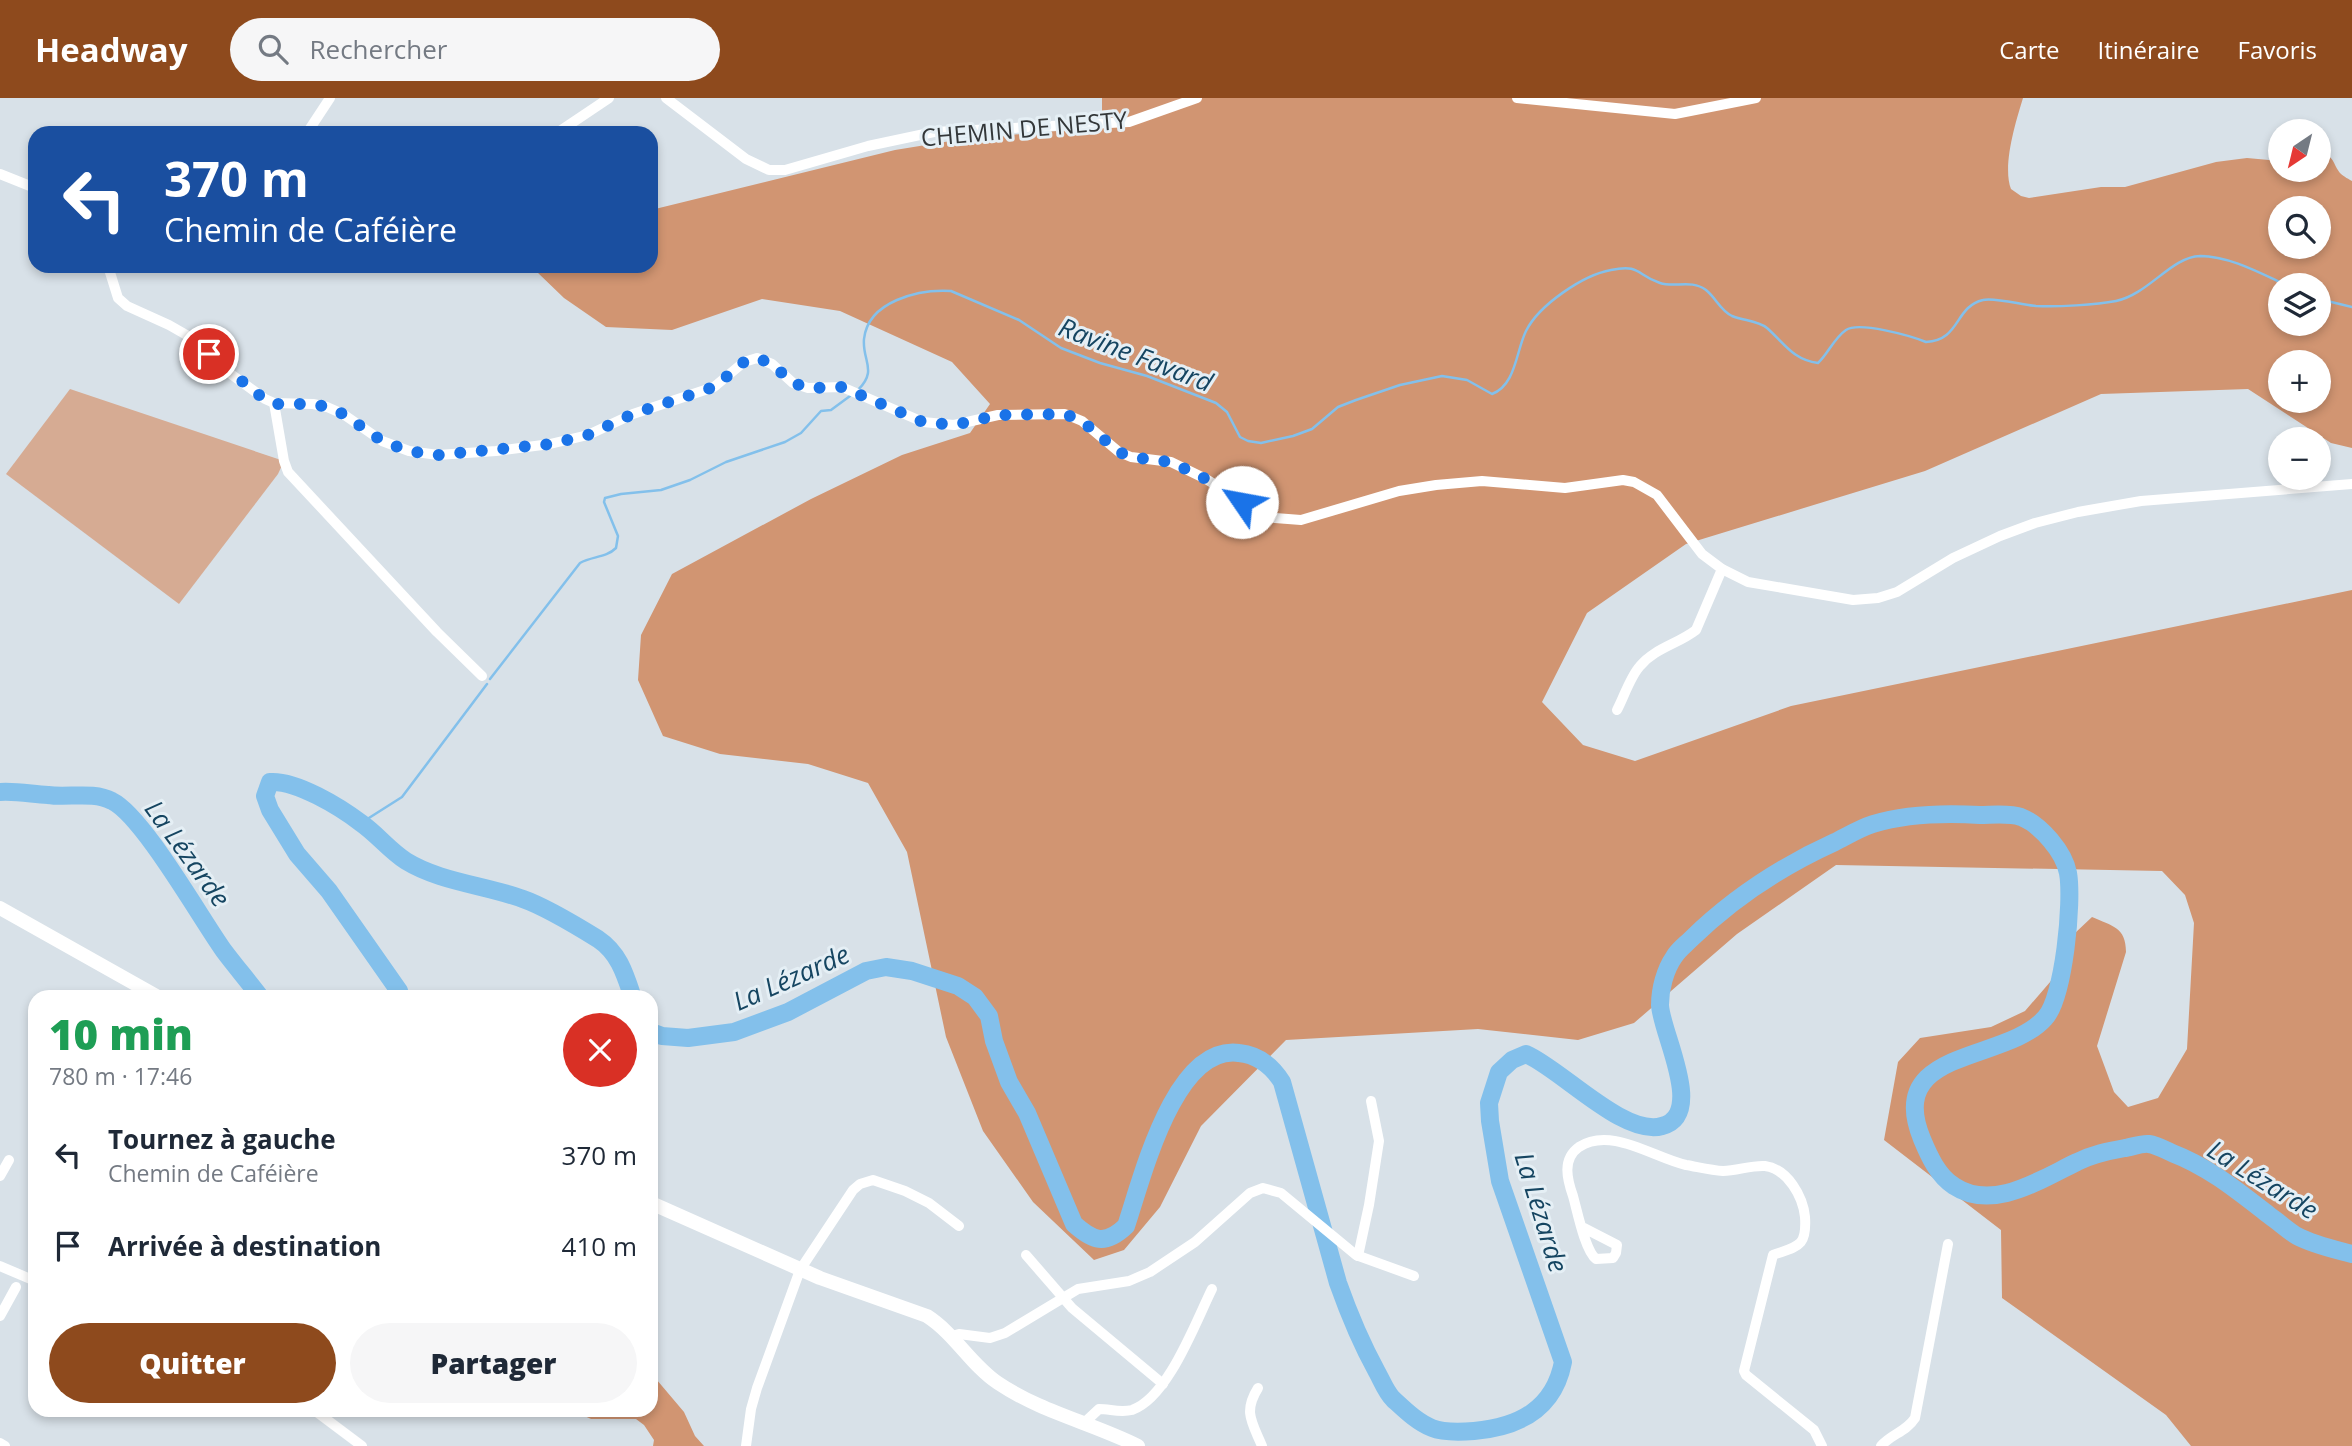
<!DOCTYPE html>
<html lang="fr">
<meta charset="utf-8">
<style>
:root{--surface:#fff;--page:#f6f6f7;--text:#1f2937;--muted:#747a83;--accent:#8e4a1d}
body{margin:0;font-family:"Open Sans",sans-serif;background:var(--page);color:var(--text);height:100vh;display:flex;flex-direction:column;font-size:26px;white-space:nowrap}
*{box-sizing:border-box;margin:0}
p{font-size:23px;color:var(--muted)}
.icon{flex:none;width:38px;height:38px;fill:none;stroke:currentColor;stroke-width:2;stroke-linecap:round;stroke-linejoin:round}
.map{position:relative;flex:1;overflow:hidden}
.drawer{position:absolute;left:28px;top:892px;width:630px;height:427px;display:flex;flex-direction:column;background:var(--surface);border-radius:21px;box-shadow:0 4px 10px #0003}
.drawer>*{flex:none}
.banner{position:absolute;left:28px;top:28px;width:630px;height:147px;border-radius:21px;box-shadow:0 4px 10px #0003;background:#1a4fa0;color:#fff;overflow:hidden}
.needle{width:46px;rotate:215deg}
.controls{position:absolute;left:2268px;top:21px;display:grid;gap:14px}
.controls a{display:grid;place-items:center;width:63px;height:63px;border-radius:50%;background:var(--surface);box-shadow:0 4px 10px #0003;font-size:35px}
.pin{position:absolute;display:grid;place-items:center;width:60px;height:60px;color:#fff;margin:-30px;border:4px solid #fff;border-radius:50%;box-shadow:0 2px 7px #0007}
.me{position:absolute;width:77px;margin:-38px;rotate:303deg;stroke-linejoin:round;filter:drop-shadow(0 0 5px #0008)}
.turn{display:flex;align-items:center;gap:24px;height:147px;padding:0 21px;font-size:32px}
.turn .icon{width:91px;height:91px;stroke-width:2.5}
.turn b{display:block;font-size:49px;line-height:60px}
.round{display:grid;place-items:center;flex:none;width:74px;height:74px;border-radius:37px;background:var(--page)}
.overview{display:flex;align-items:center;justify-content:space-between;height:119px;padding:0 21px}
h1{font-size:42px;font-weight:800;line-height:52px;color:#1e9e55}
.primary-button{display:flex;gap:14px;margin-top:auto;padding:14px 21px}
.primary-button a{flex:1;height:80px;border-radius:42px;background:var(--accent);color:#fff;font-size:28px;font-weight:800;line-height:80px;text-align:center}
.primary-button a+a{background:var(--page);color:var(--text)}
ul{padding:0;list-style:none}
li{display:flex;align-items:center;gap:21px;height:91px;padding:0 21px}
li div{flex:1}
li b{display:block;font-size:26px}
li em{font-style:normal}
header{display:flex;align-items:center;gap:42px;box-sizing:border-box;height:98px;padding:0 35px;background:var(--accent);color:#fff}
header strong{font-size:33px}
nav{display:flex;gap:38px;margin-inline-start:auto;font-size:24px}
.search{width:490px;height:63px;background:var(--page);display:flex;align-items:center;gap:18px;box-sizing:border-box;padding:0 24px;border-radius:38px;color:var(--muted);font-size:26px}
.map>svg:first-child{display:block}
.green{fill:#d6ab93}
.forest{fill:#d19572;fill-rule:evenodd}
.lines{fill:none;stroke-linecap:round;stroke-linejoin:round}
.stream{stroke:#83c0eb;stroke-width:2.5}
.river{stroke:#83c0eb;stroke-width:18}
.street{stroke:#fff;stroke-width:10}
.secondary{stroke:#fff;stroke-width:14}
.route{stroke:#1a73e8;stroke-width:12;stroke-dasharray:0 21.6}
.labels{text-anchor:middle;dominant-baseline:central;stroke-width:6;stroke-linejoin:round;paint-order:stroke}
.street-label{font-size:24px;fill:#333739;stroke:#e5eff5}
.water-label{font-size:26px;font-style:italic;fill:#154561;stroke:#e5eff5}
</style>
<header>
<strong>Headway</strong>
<div class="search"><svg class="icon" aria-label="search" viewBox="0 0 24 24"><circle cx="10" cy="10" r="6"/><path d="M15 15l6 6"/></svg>Rechercher</div>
<nav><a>Carte</a><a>Itinéraire</a><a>Favoris</a></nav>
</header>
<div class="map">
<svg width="2352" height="1348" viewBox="0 0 2352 1348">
<rect width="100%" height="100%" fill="#d8e1e8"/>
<path class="green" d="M70 291 284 363 278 376 179 506 6 376Z"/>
<g class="forest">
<path d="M1102 0H2023C2016 23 2002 68 2011 91L2021 98 2029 100 2101 89H2125L2216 64 2247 60 2280 63V72H2319V56C2335 56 2332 66 2341 76 2343 78 2350 82 2352 83V350L2331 345 2248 291 2101 296 1925 373 1686 446 1587 515 1542 604 1583 647 1635 663 1791 608 2352 492V1348H2191L2166 1317 2002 1200 2001 1132 1884 1042 1898 964 1920 940 1991 929 2025 913 2063 869 2074 836 2092 819C2112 828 2126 829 2126 854L2097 948 2114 994 2128 1009 2158 1000 2187 951 2194 825 2185 797 2162 773 1836 767 1737 836 1634 925 1578 942 1478 931 1286 942 1201 1028 1160 1109 1124 1152 1094 1162 1033 1104 983 1033 946 939 907 754 868 685 808 666 720 656 663 638 638 582 641 537 672 476 811 401 902 357 970 335 990 306 952 264 840 213 762 201 672 232 606 229 564 200 537 174 538 168H651V112L895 52 963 41 1092 30 1102 21ZM2280 110H2319V149H2280ZM2280 187H2319V226H2280ZM2280 264H2319V303H2280Z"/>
<path d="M651 1275 684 1314 695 1338 704 1348H653L654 1342 644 1327 636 1321H591L574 1313 651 1312Z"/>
</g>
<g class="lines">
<g class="stream">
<path d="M2319 201 2352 209"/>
<path d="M858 292C878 272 862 263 864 241 868 203 919 191 951 193L1019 222 1061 250 1100 265 1147 278 1216 305 1227 314 1240 339 1248 343 1261 345 1293 338 1312 331 1338 309 1356 302 1400 287 1442 278 1467 282 1492 296C1516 287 1516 253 1526 233 1539 207 1583 177 1611 172 1641 166 1636 177 1660 185 1675 190 1691 181 1706 192 1716 200 1720 212 1732 218 1744 223 1757 222 1767 230 1784 245 1793 262 1818 265 1828 256 1834 240 1846 232 1859 223 1911 238 1926 244 1961 242 1954 209 1983 202 1994 199 2022 207 2036 208 2057 209 2096 207 2116 203 2149 196 2171 159 2200 158 2229 158 2260 175 2286 187"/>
<path d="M490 581 580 465C592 458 606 460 616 450L618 438 604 404 605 400 621 396 661 392 690 382 726 364 785 344 801 335 821 313 831 312 850 298"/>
<path d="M361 725 402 699 487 586"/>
</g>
<g class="river">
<path d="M0 694C17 693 31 696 48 697 68 700 93 693 112 703 143 718 201 821 224 853 236 869 249 884 261 900"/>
<path d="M401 900 399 893 329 793 297 756 270 712 265 698 270 684C296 682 340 709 361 725 377 736 389 752 406 763 440 784 485 787 523 801 546 809 577 828 598 841 619 855 625 876 633 900"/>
<path d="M651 934 662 938 688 940 734 934 788 914 866 873 886 869 912 873 958 888 975 899 989 918 994 943 1009 984 1027 1015 1074 1126C1093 1143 1105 1148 1126 1128 1142 1081 1174 946 1239 955 1259 957 1272 968 1282 984L1338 1185C1349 1216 1361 1245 1377 1274 1382 1283 1386 1294 1393 1301 1405 1312 1417 1324 1432 1330 1444 1335 1461 1334 1474 1333 1519 1329 1554 1311 1563 1264L1500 1083 1490 1023 1489 1005 1499 974 1512 962 1526 956C1561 971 1624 1039 1662 1028 1706 1016 1661 935 1660 907 1660 891 1665 872 1674 859 1678 852 1685 847 1691 841 1733 800 1782 768 1835 744 1847 738 1860 730 1873 726 1906 716 1946 715 1980 717 1992 717 2010 715 2021 719 2041 727 2064 754 2068 775 2073 803 2064 900 2045 920 2006 965 1884 949 1922 1041 1929 1058 1938 1078 1954 1088 1993 1114 2041 1081 2077 1064 2093 1056 2108 1053 2125 1050 2132 1049 2142 1045 2149 1046 2157 1047 2165 1052 2172 1055 2209 1069 2239 1094 2270 1118 2279 1124 2287 1132 2297 1138 2314 1147 2333 1151 2352 1156"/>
</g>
<g class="street">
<path d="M666 0 746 61 769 72H785L868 48 934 34 1129 24 1197 0"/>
<path d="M1517 0 1675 16 1756 0"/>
<path d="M307 35 330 0"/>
<path d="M557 35 609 0"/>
<path d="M0 76 35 90"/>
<path d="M108 168 118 200 127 208 169 227 190 239 228 274 265 301 274 305 313 306 327 309 343 316 382 343 409 353 438 357 496 353 550 346 588 337 633 316 714 289 744 264 757 260 772 266 793 285 808 290 842 289 923 324 954 327 998 317 1065 316 1082 323 1119 354 1131 359 1171 364 1206 381 1260 415 1275 420 1301 422 1399 393 1436 387 1482 383 1565 390 1623 382 1634 384 1657 397 1702 456 1722 471 1748 484 1853 502 1878 500 1897 494 1953 460 2000 438 2035 425 2078 414 2141 403 2352 386"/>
<path d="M274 305 284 363 288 374 437 534 482 578"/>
<path d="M1617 612C1624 599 1630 579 1640 568 1655 550 1678 546 1696 532L1722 471"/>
<path d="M0 1078 9 1062"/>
<path d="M1582 1129 1617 1147 1616 1155 1613 1160 1596 1161C1585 1153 1577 1112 1573 1098 1567 1081 1562 1061 1579 1049 1611 1028 1654 1060 1686 1067 1698 1069 1711 1072 1723 1073 1737 1073 1751 1067 1765 1068 1788 1071 1803 1099 1805 1119 1807 1149 1798 1148 1773 1157L1744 1273 1746 1277 1814 1332 1822 1348"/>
<path d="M1026 1157 1072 1210 1163 1286"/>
<path d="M1358 1158 1369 1107 1379 1043 1371 1003"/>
<path d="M0 1168 35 1183"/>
<path d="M0 1218 16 1189"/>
<path d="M952 1238 959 1236 990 1240 1005 1235 1078 1191 1129 1183 1150 1174 1195 1144 1250 1095 1263 1090 1281 1095 1356 1157 1414 1178"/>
<path d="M1258 1290C1243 1314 1252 1324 1262 1348"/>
<path d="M314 1312 362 1348"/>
<path d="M1084 1325 1099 1311C1110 1311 1120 1315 1132 1312 1168 1300 1196 1223 1212 1191"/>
<path d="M0 1345 5 1348"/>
<path d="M746 1348 751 1311 757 1290 800 1172 853 1092 860 1086 873 1082 905 1093 929 1105 959 1128"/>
<path d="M1881 1348C1891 1336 1906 1334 1915 1320L1948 1146"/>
</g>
<g class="secondary">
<path d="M0 810 160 900"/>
<path d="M651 1105 820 1180 927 1218C955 1236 971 1267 998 1285 1041 1314 1092 1325 1138 1348"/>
</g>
</g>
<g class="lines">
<path class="route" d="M209 256 259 297 274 306H313L327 309 343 316 382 343 409 353 438 357 551 346 588 337 633 316 714 289 744 264 757 260 772 266 793 285 808 290 842 289 923 324 954 327 998 317 1065 316 1082 323 1119 354 1131 359 1171 364 1206 381 1242 404"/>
</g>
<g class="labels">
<g class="street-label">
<text transform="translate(1024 30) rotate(-5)">CHEMIN DE NESTY</text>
</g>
<g class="water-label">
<text transform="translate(1136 256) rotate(21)">Ravine Favard</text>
<text transform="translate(188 755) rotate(54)">La Lézarde</text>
<text transform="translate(791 879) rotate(-24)">La Lézarde</text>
<text transform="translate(2263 1081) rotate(32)">La Lézarde</text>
<text transform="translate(1542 1114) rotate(73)">La Lézarde</text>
</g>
</g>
</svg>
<div class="controls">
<a><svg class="needle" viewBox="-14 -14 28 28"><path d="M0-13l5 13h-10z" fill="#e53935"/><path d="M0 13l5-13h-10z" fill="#747a83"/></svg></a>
<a><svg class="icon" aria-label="search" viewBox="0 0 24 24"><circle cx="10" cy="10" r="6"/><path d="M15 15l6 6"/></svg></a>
<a><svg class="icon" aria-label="layers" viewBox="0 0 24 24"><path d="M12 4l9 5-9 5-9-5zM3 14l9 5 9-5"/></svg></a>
<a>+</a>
<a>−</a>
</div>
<div class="pin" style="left:209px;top:256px;background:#d93025"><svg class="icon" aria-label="arrive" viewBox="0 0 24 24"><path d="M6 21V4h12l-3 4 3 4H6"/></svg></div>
<svg class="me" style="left:1242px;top:404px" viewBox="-20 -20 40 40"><circle r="19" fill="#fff"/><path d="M0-13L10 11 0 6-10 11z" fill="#1a73e8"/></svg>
<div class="banner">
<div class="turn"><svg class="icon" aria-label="left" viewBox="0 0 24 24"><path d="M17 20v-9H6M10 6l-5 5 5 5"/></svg><div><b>370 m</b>Chemin de Caféière</div></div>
</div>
<section class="drawer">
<div class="overview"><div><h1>10 min</h1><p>780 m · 17:46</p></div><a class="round" style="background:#d93025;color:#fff"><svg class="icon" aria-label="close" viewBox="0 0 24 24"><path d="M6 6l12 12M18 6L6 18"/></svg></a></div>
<ul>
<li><svg class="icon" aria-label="left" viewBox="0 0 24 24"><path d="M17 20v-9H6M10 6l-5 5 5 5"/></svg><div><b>Tournez à gauche</b><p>Chemin de Caféière</p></div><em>370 m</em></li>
<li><svg class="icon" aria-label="arrive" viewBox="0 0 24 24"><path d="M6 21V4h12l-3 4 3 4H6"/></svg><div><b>Arrivée à destination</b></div><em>410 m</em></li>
</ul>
<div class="primary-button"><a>Quitter</a><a>Partager</a></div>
</section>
</div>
